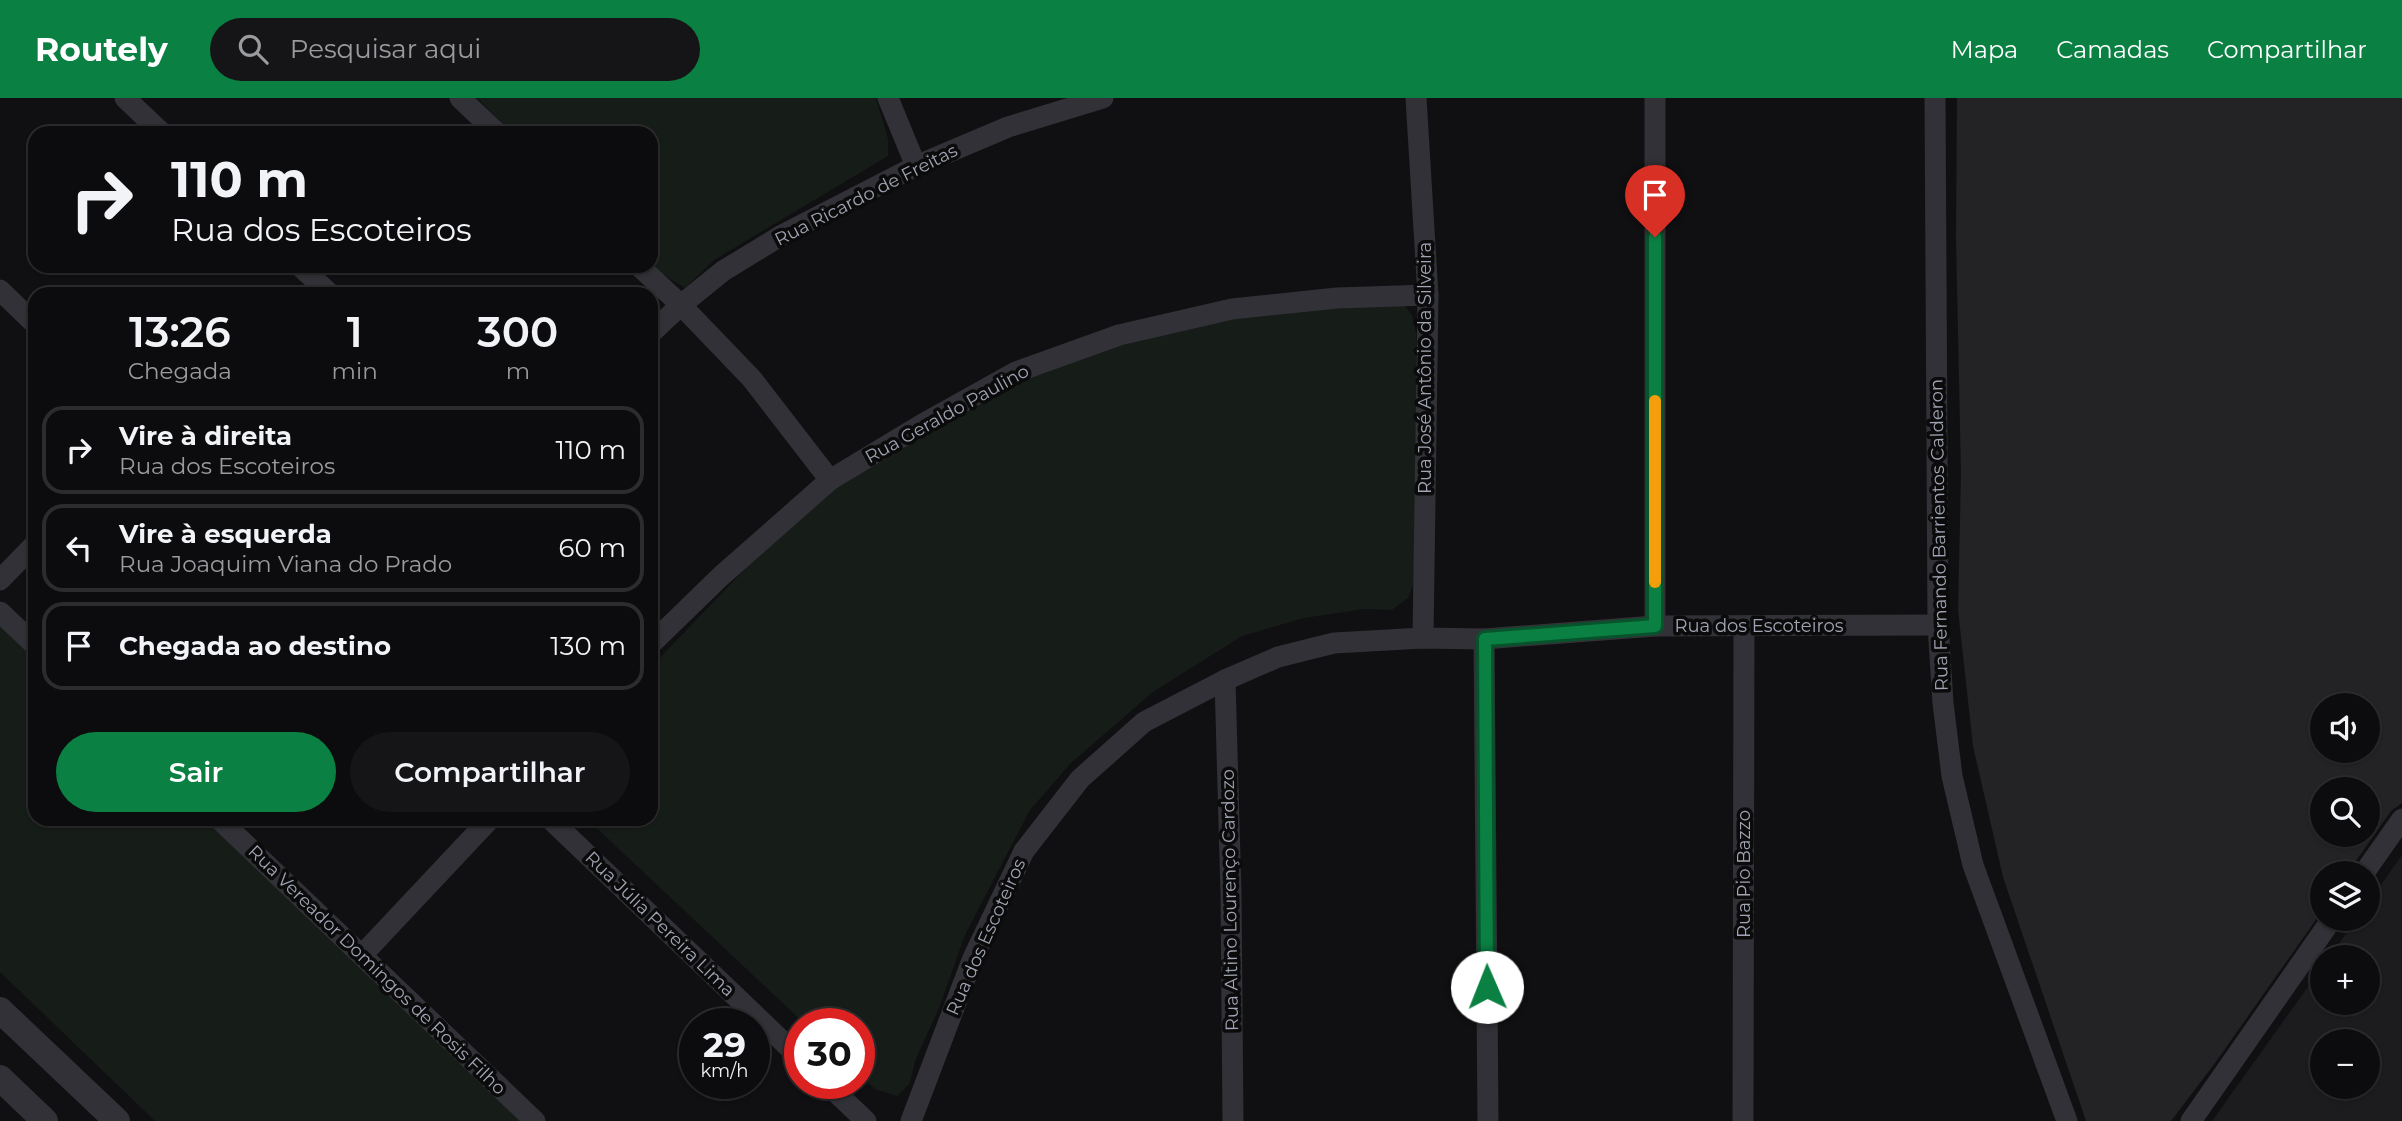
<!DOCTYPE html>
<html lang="pt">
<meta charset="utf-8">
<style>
:root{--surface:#0c0c0e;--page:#151517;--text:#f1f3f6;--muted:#9a9b9e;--line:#2c2c2e;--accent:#0b8043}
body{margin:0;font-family:Montserrat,sans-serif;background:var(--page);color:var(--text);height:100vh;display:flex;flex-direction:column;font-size:26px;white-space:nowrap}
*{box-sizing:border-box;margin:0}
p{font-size:23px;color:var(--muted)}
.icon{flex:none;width:38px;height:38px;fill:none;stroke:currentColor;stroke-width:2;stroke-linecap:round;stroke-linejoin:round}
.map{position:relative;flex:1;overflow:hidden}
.side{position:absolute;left:28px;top:189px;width:630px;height:539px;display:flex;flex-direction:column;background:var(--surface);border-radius:21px;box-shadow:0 2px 5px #0004,0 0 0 2px var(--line)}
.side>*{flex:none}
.guide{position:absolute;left:28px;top:28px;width:630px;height:147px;border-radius:21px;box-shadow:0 2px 5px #0004,0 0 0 2px var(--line);background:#0c0c0e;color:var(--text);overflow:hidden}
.buttons{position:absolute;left:2310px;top:595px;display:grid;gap:14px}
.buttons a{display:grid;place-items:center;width:70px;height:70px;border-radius:50%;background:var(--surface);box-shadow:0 2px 5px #0004,0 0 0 2px var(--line);font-size:35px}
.speed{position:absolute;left:679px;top:910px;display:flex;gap:14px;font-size:35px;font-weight:700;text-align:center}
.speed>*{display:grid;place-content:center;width:91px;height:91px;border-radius:50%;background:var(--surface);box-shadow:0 2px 5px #0004,0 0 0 2px var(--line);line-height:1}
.speed small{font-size:18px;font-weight:400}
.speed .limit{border:10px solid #d22;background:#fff;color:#111}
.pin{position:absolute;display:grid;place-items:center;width:60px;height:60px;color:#fff;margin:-72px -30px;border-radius:50% 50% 50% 0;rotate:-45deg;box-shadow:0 0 7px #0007}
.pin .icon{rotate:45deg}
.me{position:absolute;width:77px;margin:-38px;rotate:359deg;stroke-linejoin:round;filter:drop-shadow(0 0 5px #0008)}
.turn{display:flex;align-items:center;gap:24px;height:147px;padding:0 28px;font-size:32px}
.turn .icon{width:91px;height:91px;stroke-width:2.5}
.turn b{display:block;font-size:49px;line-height:60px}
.eta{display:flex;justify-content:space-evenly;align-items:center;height:119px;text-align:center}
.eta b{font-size:42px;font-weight:600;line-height:49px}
.primary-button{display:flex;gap:14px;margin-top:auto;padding:14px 28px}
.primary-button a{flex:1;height:80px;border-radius:42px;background:var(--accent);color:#fff;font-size:28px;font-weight:600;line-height:80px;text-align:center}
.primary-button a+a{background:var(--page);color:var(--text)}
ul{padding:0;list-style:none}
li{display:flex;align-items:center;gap:21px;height:88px;margin:0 14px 10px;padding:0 14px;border:4px solid var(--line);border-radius:21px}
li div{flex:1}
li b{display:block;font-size:26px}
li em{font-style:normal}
header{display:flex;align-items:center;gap:42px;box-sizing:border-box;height:98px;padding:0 35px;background:var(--accent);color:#fff}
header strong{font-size:33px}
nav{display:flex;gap:38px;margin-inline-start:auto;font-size:24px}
.search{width:490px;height:63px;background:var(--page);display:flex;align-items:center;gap:18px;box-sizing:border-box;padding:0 24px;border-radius:38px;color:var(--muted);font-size:26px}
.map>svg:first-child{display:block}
.built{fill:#1c1c1f;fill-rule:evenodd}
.green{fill:#161c18}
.building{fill:#232326;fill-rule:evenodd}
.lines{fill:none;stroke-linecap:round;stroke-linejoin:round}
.minor{stroke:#313137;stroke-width:21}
.tertiary{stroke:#313137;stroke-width:26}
.route-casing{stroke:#07532c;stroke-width:18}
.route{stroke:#0b8043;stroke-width:12}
.slow{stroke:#f59e0b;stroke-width:12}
.labels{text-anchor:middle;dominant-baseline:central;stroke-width:7;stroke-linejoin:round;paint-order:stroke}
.street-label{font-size:18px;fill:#a0a4b3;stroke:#0b0b0c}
</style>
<header>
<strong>Routely</strong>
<div class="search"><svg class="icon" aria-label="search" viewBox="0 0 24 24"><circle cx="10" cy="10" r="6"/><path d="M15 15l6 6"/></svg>Pesquisar aqui</div>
<nav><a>Mapa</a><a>Camadas</a><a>Compartilhar</a></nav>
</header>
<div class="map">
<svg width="2402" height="1023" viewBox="0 0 2402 1023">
<rect width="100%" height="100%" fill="#101012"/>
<path class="built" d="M2402 757V1023H2212L2322 869V905H2368V859H2329L2357 821H2368V805ZM2368 943V989H2322V943Z"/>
<g class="green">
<path d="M477 0H876L888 41V58L714 162 685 190 649 168 651 35H512Z"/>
<path d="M1404 207 1412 217 1416 235V479L1408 500 1392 512 1364 511 1304 520 1242 538 1153 594 1071 665 1030 712 1007 756 965 837 939 910 915 963 910 985 897 998 875 991 859 977V926H805L587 721H651V569L768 447 837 388 1019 277 1232 212Z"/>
<path d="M0 514 35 535V721H227L539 1023H155L0 874Z"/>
</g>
<path class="building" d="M1957 0H2402V705L2391 713 2353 767 2351 775H2322V813L2215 965 2171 1023H2086L2003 779 1973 648 1958 512 1961 376 1956 139ZM2322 607H2368V653H2322ZM2322 691H2368V737H2322Z"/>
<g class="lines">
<g class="minor">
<path d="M125 0 162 35"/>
<path d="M460 0 497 35"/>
<path d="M888 0 916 68"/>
<path d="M1416 0 1428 197 1423 540"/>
<path d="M1935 0 1938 527 1943 605 1952 678 1973 767 2067 1023"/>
<path d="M300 168 330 196"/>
<path d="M639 168 681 207 752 281 830 382"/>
<path d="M0 192 35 226"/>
<path d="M651 235 681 207 723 173 782 137 916 68 1008 29 1103 0"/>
<path d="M0 482 35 446"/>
<path d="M0 514 35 547"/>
<path d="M1655 528V0"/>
<path d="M1484 541 1488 1023"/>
<path d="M651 546 720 479 830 382 921 327 1016 274 1119 237 1232 211 1337 200 1428 197"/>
<path d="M1225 582 1231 796 1233 1023"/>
<path d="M219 721 535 1023"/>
<path d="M550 721 800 960"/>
<path d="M2364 775 2402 721"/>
<path d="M363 856 490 721"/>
<path d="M826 985 866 1023"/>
<path d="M911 1023 973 860 1024 753 1080 681 1144 624 1225 582 1278 559 1334 545 1423 540 1484 541 1655 528 1938 527"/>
<path d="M1743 1023 1744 529"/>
<path d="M2191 1023 2332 821"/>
</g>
<g class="tertiary">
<path d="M0 912 117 1023"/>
<path d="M0 980 45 1023"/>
</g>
</g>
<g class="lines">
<g class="route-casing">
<path id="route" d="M1487 889 1485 541 1655 528V139"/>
</g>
<use href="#route" class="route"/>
<path class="slow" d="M1655 484V303"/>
</g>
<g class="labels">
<g class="street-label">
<text transform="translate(866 97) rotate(-27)">Rua Ricardo de Freitas</text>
<text transform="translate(1425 270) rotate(-90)">Rua José Antônio da Silveira</text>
<text transform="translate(947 316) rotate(-29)">Rua Geraldo Paulino</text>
<text transform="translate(1939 437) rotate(-91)">Rua Fernando Barrientos Calderon</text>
<text x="1759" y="528">Rua dos Escoteiros</text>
<text transform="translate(1744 776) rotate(-90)">Rua Pio Bazzo</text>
<text transform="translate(1230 802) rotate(-91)">Rua Altino Lourenço Cardozo</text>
<text transform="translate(660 826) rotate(44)">Rua Júlia Pereira Lima</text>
<text transform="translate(986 839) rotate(-66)">Rua dos Escoteiros</text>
<text transform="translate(377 872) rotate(44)">Rua Vereador Domingos de Rosis Filho</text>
</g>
</g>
</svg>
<div class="buttons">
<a><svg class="icon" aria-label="sound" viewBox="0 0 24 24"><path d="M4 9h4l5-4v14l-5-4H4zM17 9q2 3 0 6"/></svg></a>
<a><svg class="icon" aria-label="search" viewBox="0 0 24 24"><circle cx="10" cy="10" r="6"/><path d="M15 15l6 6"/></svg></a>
<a><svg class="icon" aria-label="layers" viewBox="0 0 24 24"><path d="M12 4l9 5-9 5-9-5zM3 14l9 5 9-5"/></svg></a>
<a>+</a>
<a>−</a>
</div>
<div class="speed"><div>29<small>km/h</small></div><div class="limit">30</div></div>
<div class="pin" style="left:1655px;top:139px;background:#d93025"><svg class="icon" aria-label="arrive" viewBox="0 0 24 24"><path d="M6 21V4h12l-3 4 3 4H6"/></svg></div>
<svg class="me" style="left:1487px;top:889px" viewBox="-20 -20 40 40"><circle r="19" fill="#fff"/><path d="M0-13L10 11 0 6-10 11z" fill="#0b8043"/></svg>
<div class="guide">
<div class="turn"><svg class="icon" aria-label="right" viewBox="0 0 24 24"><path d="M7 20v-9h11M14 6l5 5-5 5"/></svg><div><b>110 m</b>Rua dos Escoteiros</div></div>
</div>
<section class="side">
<div class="eta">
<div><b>13:26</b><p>Chegada</p></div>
<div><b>1</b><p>min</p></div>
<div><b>300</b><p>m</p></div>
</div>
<ul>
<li><svg class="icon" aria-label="right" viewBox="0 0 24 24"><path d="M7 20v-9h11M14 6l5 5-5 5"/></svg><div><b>Vire à direita</b><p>Rua dos Escoteiros</p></div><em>110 m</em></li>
<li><svg class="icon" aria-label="left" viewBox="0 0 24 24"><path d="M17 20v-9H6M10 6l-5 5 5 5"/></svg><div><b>Vire à esquerda</b><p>Rua Joaquim Viana do Prado</p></div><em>60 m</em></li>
<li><svg class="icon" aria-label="arrive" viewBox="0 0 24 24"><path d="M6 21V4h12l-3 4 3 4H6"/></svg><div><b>Chegada ao destino</b></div><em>130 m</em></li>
</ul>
<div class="primary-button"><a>Sair</a><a>Compartilhar</a></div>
</section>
</div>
